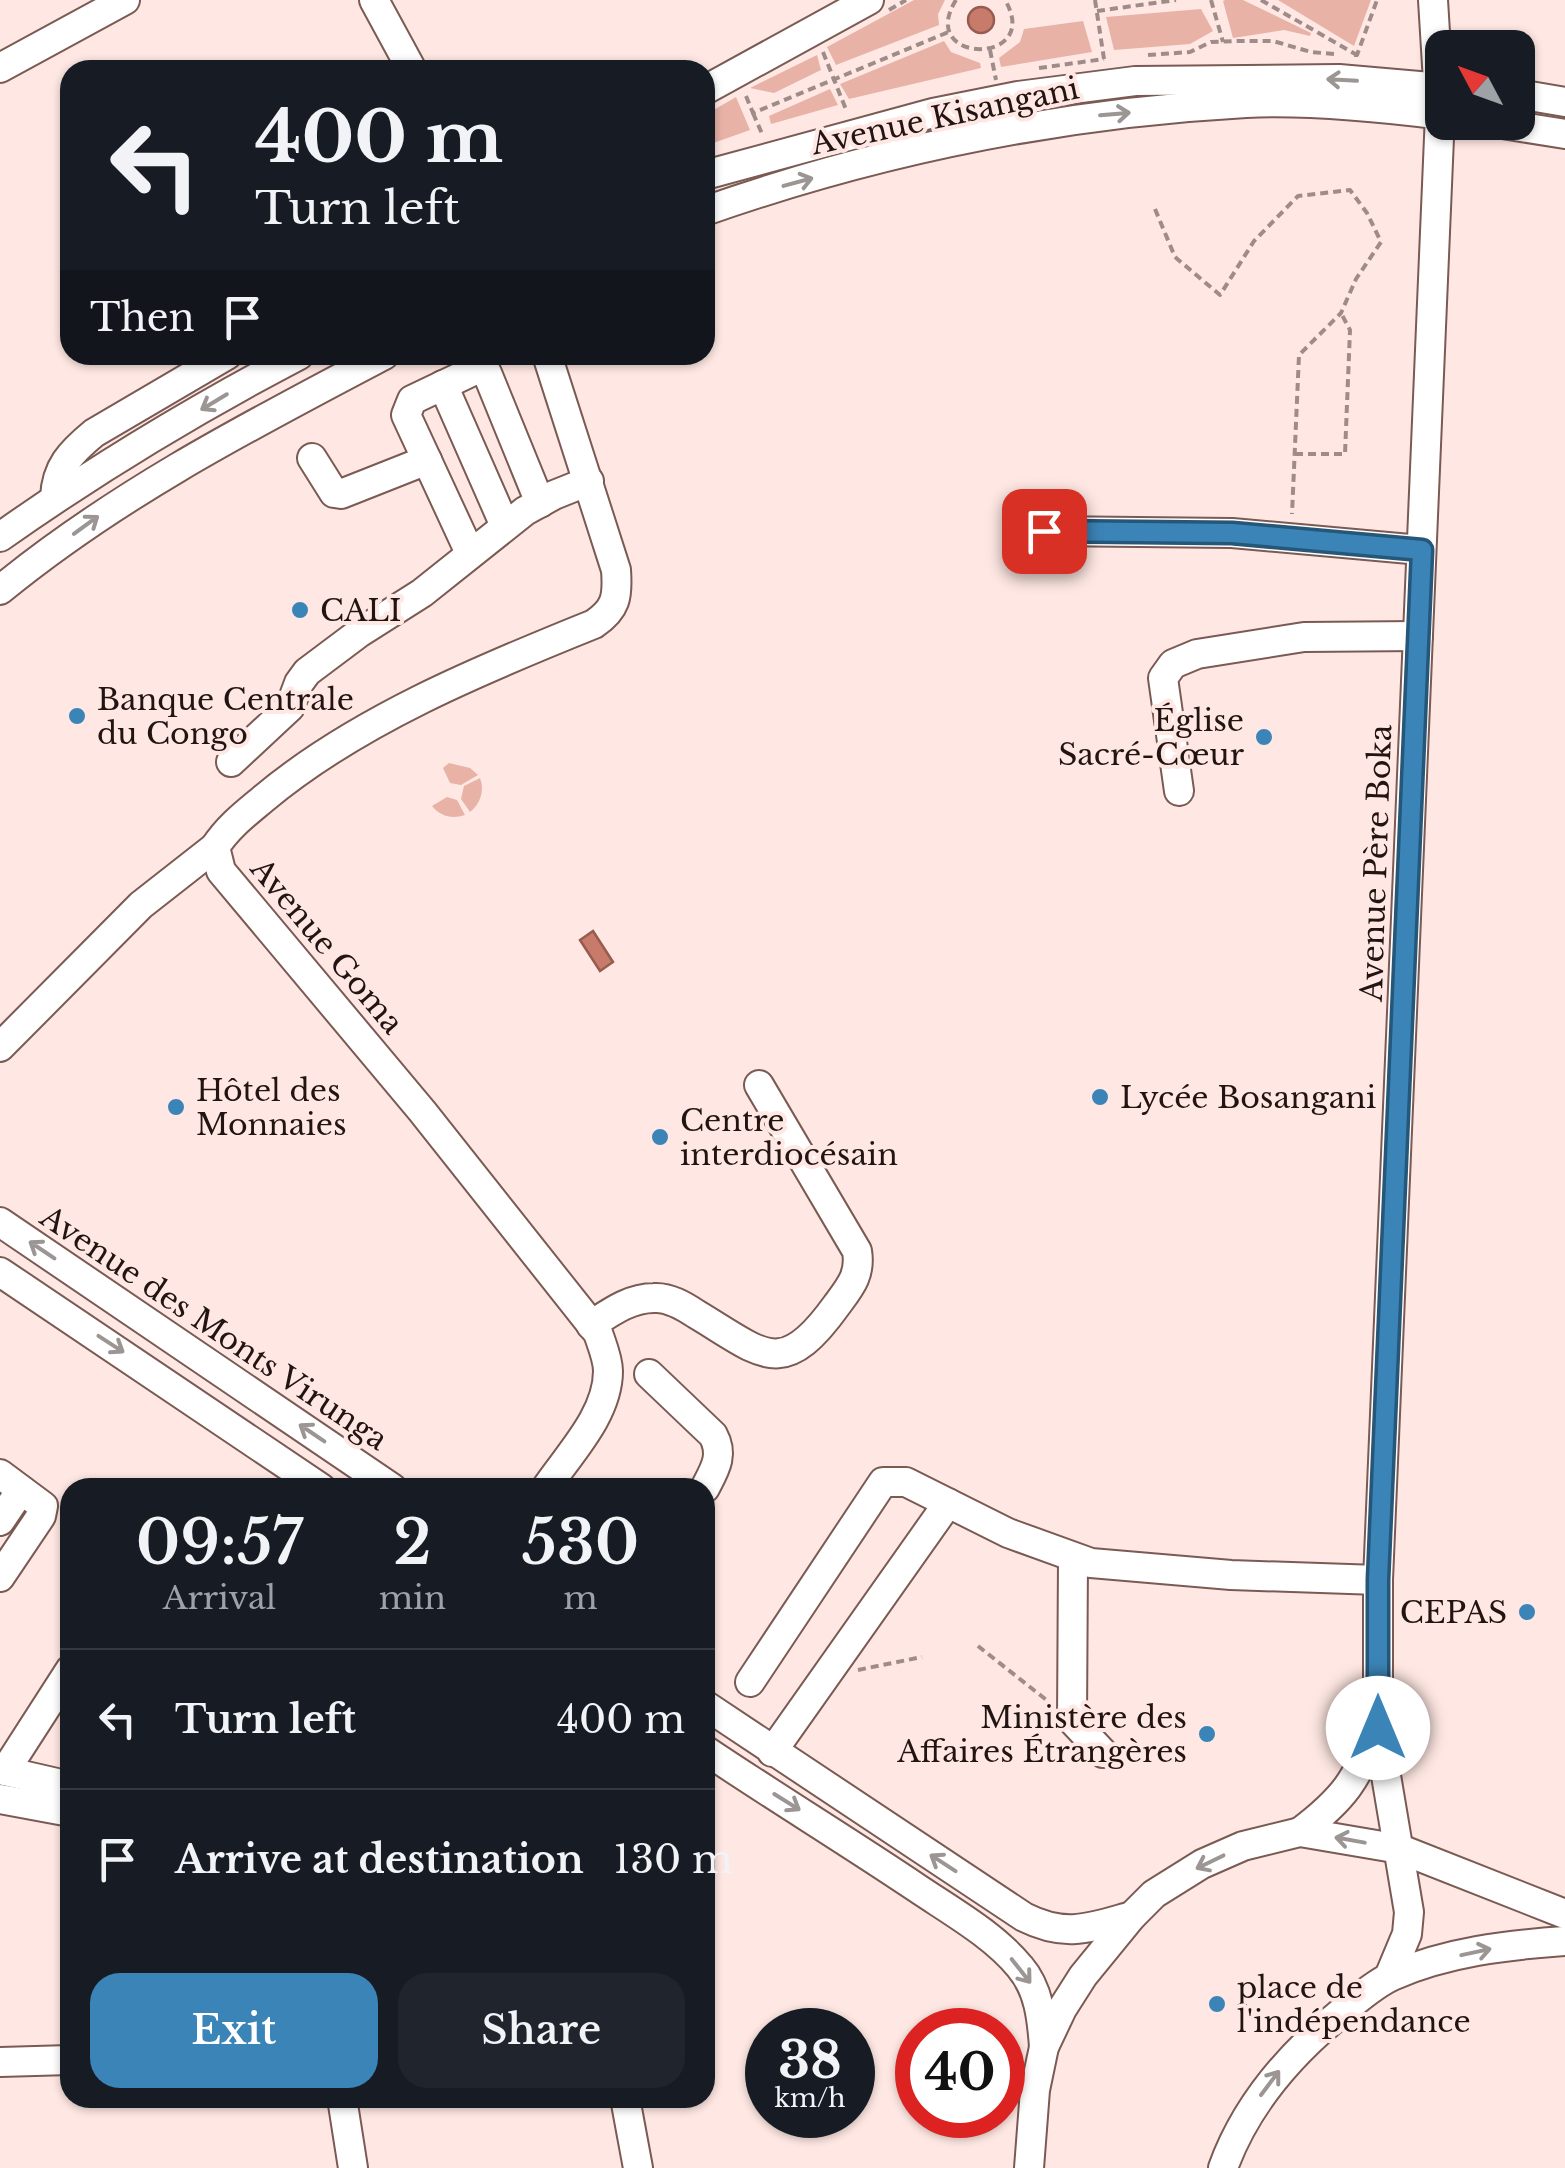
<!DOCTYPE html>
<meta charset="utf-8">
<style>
:root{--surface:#171b24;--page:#20242c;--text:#f1f3f6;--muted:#9ea1a6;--line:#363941;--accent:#3b84b8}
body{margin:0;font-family:"Libre Baskerville",serif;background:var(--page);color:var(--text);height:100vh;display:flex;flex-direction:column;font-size:38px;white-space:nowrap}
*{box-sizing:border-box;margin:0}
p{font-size:32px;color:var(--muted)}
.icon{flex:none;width:55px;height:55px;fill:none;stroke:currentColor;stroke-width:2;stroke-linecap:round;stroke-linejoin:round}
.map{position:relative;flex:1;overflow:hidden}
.details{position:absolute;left:60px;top:1478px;width:655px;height:630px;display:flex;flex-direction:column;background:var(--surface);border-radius:30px;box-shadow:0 2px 8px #0004}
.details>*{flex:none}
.guide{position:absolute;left:60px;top:60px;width:655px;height:305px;border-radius:30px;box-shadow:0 2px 8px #0004;background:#171b24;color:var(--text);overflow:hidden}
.needle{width:65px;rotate:311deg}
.fabs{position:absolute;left:1425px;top:30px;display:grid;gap:20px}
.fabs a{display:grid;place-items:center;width:110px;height:110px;border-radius:20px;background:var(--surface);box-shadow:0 2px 8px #0004;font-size:50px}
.speed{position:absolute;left:745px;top:2008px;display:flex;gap:20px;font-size:50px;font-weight:700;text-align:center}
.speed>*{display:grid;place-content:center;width:130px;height:130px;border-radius:50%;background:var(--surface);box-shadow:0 2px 8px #0004;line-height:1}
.speed small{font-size:25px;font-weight:400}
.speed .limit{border:15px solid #d22;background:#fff;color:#111}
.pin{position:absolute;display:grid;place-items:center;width:85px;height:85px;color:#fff;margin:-42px;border-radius:20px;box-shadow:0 5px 15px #0006}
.me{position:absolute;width:110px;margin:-55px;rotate:0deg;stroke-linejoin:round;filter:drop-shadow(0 0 8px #0008)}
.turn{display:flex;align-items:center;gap:35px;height:210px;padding:0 30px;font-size:45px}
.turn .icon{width:130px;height:130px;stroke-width:2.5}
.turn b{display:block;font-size:70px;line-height:85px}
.then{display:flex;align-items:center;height:95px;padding:0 30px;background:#0003;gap:20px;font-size:38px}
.eta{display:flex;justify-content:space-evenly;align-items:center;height:170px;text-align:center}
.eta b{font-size:60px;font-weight:600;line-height:70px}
.cta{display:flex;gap:20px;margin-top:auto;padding:20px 30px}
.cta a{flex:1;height:115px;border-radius:30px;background:var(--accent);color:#fff;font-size:40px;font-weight:600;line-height:115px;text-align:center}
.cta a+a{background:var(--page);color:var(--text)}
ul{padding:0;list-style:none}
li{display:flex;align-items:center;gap:30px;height:140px;padding:0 30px;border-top:2px solid var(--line)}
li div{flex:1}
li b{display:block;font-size:38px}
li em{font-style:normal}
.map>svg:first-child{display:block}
.green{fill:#e8b2a7}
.water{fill:#c87b6a;stroke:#965c50;stroke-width:2.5}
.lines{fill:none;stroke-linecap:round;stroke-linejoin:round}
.minor-casing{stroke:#7a5a53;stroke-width:32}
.path{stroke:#9f8c89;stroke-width:4;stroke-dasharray:8 5;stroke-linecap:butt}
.minor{stroke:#fff;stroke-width:28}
.oneway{stroke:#9b9594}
.route-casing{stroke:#265678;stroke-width:25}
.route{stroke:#3b84b8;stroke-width:18}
.poi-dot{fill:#3b84b8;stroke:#ffe8e3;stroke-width:4}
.labels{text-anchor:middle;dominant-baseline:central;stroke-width:8;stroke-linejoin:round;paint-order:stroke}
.street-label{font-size:30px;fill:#211412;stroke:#ffe8e3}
.poi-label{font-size:30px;fill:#211412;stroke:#ffe8e3;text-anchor:start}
</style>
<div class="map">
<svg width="1565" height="2168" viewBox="0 0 1565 2168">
<rect width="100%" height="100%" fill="#ffe8e3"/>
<g class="green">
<path d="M914 0H945L938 14 939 25 836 65 827 47Z"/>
<path d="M1225 0H1243L1311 33 1310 36 1284 30 1233 38 1223 1Z"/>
<path d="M1278 0H1371L1354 46Z"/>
<path d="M1201 9 1213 31 1190 44 1114 50 1106 17Z"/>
<path d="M1083 21 1092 52 1001 67 999 58 1020 42 1024 29Z"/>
<path d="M944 41 951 52 980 63 981 68 849 99 840 84Z"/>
<path d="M817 55 821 70 774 93 750 88Z"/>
<path d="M830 89 838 105 771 124 769 116Z"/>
<path d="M736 97 750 130 705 146V115Z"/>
<path d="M449 763 470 768 478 775 461 785 450 783 443 768Z"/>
<path d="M480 778C485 791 480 804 470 812L461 799 464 786Z"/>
<path d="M447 797 457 800 465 815C452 819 441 817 432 806Z"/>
</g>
<g class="water">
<circle cx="981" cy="20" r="13"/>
<path d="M593 931 613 962 600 971 580 940Z"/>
</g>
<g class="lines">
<g class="minor-casing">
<g id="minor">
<path d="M374 0 412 70"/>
<path d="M0 68 125 0"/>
<path d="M705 90 869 0"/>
<path d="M1518 94 1565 102"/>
<path d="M1490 122 1565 134"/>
<path d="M705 175 933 113 1018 96 1135 81 1339 79 1442 88"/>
<path d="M705 211C879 150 1062 113 1246 103 1310 100 1379 107 1442 115"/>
<path d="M443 385 505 526"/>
<path d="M312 458 334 493 341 494 427 460"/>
<path d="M55 498C56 467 71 452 94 433L227 355"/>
<path d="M1044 531 1232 533 1421 550"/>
<path d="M0 537C95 470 196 409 299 355"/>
<path d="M470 553 406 415 412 400 475 370 487 373 540 503"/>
<path d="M0 590C117 494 251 425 384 355"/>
<path d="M231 762 290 707 299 683 307 672 359 633 422 593 525 511 554 495 589 481"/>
<path d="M1179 791 1163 678 1173 664 1197 654 1304 637 1418 636"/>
<path d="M0 1047 141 905 215 847"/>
<path d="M0 1222 392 1488"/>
<path d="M0 1272 321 1488"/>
<path d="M591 1325C611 1312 630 1298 654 1298 669 1297 684 1306 696 1314 763 1354 782 1381 836 1306 850 1287 861 1275 857 1251L759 1085"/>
<path d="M649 1374 713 1435C724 1455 715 1469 705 1488"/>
<path d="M0 1474 43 1506 41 1516 0 1577"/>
<path d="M546 1488C569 1454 608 1415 608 1371 608 1359 602 1345 598 1333L422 1111 221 871 215 847C228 827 245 814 263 799 356 721 482 669 594 624 616 609 618 597 616 570L547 355"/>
<path d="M0 1521 21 1490"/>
<path d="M1073 1559 1072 1720 1103 1753"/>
<path d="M750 1682 883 1482H906L948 1503"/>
<path d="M705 1705 1024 1917C1066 1938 1089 1928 1132 1916"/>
<path d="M705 1750C775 1797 847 1841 917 1888 951 1911 994 1935 1020 1967 1039 1989 1042 2019 1044 2047"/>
<path d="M772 1752 948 1503 1008 1533 1091 1563 1231 1575 1378 1580"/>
<path d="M0 1770 70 1786"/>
<path d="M5 1771 70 1670"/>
<path d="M0 1799 70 1812"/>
<path d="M1300 1832C1345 1798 1356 1780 1377 1730"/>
<path d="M1389 1977 1407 1934 1409 1912 1378 1728V1580L1440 114 1433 0"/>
<path d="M0 2062 70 2060"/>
<path d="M342 2098 353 2168"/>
<path d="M625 2098 638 2168"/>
<path d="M1029 2168 1035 2090 1044 2047 1062 2009 1083 1976 1132 1916 1154 1894 1202 1864 1243 1846 1300 1832 1400 1849 1565 1914"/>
<path d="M1223 2168C1246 2104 1290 2054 1342 2012 1357 1999 1375 1984 1392 1976 1446 1952 1507 1945 1565 1941"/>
</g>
</g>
<g class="path">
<path d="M956 0C915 65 1044 66 1005 0"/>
<path d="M1095 0 1104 59"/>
<path d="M1211 0 1223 42"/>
<path d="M1261 0 1357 55"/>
<path d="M889 10 906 0"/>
<path d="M1097 11 1176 0"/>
<path d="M990 50 996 80"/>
<path d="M823 52 847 112"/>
<path d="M1148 55 1190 52 1211 42 1235 41H1273L1311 52 1334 54"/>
<path d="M1354 55H1357L1377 0"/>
<path d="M1039 68 1104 59"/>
<path d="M746 96 753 113 951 31"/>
<path d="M753 113 763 136"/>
<path d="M1155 209 1175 257 1220 295 1254 241 1298 196 1350 190 1367 213 1381 242 1356 279 1341 313 1299 355 1292 514"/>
<path d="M1295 454H1345L1350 330 1341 313"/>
<path d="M978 1646 1049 1702"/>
<path d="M858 1670 922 1657"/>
</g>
<use href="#minor" class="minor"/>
</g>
<defs><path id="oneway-shaft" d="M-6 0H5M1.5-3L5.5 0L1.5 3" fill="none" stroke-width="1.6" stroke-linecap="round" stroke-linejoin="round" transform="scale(2.5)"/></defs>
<g class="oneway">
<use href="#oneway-shaft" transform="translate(1342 80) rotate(-177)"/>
<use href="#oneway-shaft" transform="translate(1115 114) rotate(-5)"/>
<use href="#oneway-shaft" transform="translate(798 182) rotate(-15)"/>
<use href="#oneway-shaft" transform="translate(214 402) rotate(149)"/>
<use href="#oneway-shaft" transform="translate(86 525) rotate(-36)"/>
<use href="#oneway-shaft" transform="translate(42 1250) rotate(-146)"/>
<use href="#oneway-shaft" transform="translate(111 1344) rotate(33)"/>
<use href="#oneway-shaft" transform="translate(312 1433) rotate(-146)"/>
<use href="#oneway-shaft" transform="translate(787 1802) rotate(32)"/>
<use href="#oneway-shaft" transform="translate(1350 1840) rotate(-170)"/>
<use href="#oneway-shaft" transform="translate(1210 1862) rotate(154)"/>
<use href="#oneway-shaft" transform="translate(943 1863) rotate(-147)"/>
<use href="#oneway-shaft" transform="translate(1476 1952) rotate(-12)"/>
<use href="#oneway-shaft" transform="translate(1021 1971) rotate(52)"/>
<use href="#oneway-shaft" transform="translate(1270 2083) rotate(-53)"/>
</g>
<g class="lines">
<g class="route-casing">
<path id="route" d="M1044 531 1232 533 1422 550 1378 1580V1728"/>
</g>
<use href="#route" class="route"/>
</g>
<g class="poi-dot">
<circle cx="300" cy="610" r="10"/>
<circle cx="77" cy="716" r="10"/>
<circle cx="1264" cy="737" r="10"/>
<circle cx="1100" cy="1097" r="10"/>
<circle cx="176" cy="1107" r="10"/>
<circle cx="660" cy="1137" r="10"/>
<circle cx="1527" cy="1612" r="10"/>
<circle cx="1207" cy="1734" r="10"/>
<circle cx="1217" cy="2004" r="10"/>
</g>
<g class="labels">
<g class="street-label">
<text transform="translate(945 116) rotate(-12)">Avenue Kisangani</text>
<text transform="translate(1376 863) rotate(-88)">Avenue Père Boka</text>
<text transform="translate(327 946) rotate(50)">Avenue Goma</text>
<text transform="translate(214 1328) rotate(34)">Avenue des Monts Virunga</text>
</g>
<g class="poi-label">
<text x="320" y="610">CALI</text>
<text x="97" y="699">Banque Centrale<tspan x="97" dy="34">du Congo</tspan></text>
<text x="1244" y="720" text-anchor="end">Église<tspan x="1244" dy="34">Sacré-Cœur</tspan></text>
<text x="196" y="1090">Hôtel des<tspan x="196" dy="34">Monnaies</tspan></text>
<text x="1120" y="1097">Lycée Bosangani</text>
<text x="680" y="1120">Centre<tspan x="680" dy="34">interdiocésain</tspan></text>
<text x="1507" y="1612" text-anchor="end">CEPAS</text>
<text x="1187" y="1717" text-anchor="end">Ministère des<tspan x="1187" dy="34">Affaires Étrangères</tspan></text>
<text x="1237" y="1987">place de<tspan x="1237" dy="34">l'indépendance</tspan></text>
</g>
</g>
</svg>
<div class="fabs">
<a><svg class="needle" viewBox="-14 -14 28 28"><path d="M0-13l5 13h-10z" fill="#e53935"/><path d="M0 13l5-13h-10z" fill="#9ea1a6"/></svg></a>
</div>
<div class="speed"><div>38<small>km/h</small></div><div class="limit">40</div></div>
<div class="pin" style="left:1044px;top:531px;background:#d93025"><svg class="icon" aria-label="arrive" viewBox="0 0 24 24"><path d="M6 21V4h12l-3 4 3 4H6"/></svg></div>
<svg class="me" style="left:1378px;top:1728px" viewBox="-20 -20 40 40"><circle r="19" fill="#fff"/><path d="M0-13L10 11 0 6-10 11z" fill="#3b84b8"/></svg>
<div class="guide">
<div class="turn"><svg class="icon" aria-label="left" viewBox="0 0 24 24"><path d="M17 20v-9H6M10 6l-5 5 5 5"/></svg><div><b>400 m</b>Turn left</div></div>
<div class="then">Then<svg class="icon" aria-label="arrive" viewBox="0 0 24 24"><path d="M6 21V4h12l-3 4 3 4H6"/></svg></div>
</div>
<section class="details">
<div class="eta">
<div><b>09:57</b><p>Arrival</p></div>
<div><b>2</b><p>min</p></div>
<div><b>530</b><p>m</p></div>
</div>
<ul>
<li><svg class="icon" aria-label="left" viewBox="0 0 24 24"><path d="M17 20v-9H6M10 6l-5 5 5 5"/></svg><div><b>Turn left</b></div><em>400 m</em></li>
<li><svg class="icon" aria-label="arrive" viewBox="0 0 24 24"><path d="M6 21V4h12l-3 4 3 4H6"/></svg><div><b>Arrive at destination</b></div><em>130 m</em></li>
</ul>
<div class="cta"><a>Exit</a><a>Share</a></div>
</section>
</div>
